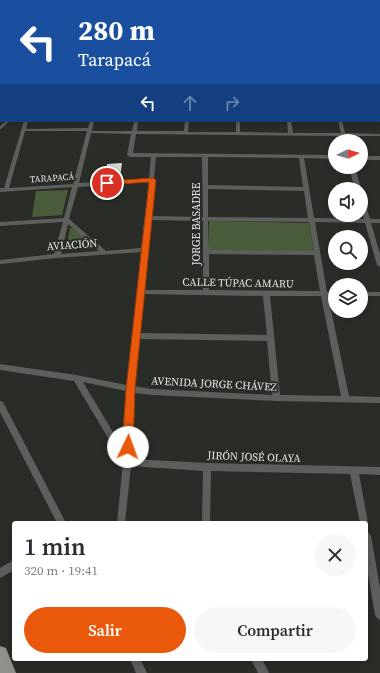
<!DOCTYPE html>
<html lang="es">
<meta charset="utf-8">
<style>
:root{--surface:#fff;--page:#f7f7f7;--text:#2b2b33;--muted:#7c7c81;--accent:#ea580c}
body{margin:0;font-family:"Source Serif 4",serif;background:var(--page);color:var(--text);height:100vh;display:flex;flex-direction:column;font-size:15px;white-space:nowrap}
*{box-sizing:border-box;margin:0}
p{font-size:13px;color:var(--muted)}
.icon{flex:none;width:22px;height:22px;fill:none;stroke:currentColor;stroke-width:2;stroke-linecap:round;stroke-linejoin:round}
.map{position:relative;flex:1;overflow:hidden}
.details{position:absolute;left:12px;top:521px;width:356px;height:140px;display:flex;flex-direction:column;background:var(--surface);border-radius:4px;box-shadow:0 2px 6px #0003}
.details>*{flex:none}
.banner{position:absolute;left:0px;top:0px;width:380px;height:122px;box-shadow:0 2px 6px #0003;background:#1a4fa0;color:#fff;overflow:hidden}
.needle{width:26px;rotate:85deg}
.tools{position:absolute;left:328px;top:134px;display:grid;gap:8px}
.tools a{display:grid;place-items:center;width:40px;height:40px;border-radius:50%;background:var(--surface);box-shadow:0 2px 6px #0003;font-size:20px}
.pin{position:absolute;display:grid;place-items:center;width:34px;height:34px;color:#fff;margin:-17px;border:2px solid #fff;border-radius:50%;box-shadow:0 1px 4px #0007}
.me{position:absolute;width:44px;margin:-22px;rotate:3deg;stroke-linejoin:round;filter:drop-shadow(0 0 3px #0008)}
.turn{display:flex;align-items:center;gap:14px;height:84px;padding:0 12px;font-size:18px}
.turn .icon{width:52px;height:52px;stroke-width:2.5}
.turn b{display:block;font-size:28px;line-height:34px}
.lanes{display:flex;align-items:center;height:38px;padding:0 12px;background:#0003;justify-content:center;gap:20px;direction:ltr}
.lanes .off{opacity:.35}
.round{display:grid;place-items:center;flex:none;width:42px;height:42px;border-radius:21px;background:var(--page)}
.head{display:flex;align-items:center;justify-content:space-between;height:68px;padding:0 12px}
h1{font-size:24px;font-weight:600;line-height:30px}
.button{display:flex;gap:8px;margin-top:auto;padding:8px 12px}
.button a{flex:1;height:46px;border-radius:24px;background:var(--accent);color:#fff;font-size:16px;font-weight:600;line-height:46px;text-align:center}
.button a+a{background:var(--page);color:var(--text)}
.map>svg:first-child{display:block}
.green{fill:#4b5c3b}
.building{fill:#d6dbd3}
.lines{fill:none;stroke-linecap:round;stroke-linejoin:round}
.service{stroke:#5d5f5c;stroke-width:2.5}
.minor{fill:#5d5f5c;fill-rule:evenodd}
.tertiary{fill:#5d5f5c;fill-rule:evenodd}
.primary{fill:#8d918a;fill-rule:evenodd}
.route{fill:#ea580c;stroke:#983908}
.labels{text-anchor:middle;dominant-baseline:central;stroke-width:4;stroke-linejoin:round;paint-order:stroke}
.far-street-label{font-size:9px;fill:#e3e5e1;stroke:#2a2d27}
.street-label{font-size:11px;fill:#e3e5e1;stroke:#2a2d27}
</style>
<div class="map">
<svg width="380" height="673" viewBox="0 0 380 673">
<rect width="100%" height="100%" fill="#2a2d27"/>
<g class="green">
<path d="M68 190 62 215 32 217 36 191Z"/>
<path d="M209 221 309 223 314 252 209 251Z"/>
<path d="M70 228H73L95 247 66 249Z"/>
</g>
<path class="building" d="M122 163 120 178 104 179 107 164Z"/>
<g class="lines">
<path class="service" d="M0 128 8 121"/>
<g class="minor">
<rect x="99" y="0" width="4" height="1"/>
<rect x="156" y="0" width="4" height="1"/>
<rect x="304" y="0" width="4" height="1"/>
<path d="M342 0H346L347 1H343Z"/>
<rect x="379" y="79" width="1" height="2"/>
<rect x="379" y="89" width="1" height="5"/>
<rect x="379" y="107" width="1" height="2"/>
<path d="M24 121H28L26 129 88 128 90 121H94L92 131H132L134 121H138L137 131H184L185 121H189L188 132H236V121H240V132L288 133 287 121H291L293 133H341L338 121H342L345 133 380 134V136H346L347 141H343L341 136 136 134 133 153 335 155V159L304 158 314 218 364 219 361 209V197L364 199 370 219H380V223H371L380 254V267L377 265 365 223 315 222 327 292H335V296H328L349 396 380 397V403L276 401 152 395 134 393 131 459 207 463 380 467V475L359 474 368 523 367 526 366 527V523H360L350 474 211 471 210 523H202L203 471 131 466 125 523H117L123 463 74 381 0 370V364L76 375 127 385 141 252 57 258 0 264V260L54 254 63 222 0 226V222L64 218 72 187 0 192V188H4ZM25 131H87L73 184 9 188ZM91 133 131 134 127 155 130 157H151L149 179 79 183ZM156 157H202L203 217 151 216 154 181 156 180 154 179ZM208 157 299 158 303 187 208 185ZM149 182 141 248 106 251 69 219 78 187ZM208 189 304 191 308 218 208 217ZM150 220 203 221V290H143ZM208 221 309 222 314 251 209 250ZM68 224 99 251 61 254ZM209 254 314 255 320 291 209 290ZM143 294 263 296 267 335 139 333ZM270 296H321L341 396 280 395ZM139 339 267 341 272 395 152 389 134 386ZM83 382 126 391 123 449Z"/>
<rect x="361" y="156" width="19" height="4"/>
<path d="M349 167H355L361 189H355Z"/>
<rect x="361" y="292" width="19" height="4"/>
<path d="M0 401 3 402 66 523H57L0 412Z"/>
<path d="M366 532 369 533 371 536 380 588V620L377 618 375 615 366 562Z"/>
<path d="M14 560V570L0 578V568Z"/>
<path d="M130 659H140L147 673H136Z"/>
<path d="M251 659H262L269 673H258Z"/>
</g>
<g class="tertiary">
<rect x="0" y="27" width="1" height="2"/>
<rect x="379" y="30" width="1" height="2"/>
</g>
<path class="primary" d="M0 646 6 648 16 673H0Z"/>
</g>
<path class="route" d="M153 178 156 180 135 389 133 447 131 451 128 452 124 451 122 447 126 389 149 182 107 185 103 183 107 181Z"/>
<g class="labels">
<g class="far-street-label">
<text transform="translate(52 178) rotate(-4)">TARAPACÁ</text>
</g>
<g class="street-label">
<text transform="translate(196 224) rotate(-90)">JORGE BASADRE</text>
<text transform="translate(72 245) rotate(-4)">AVIACIÓN</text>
<text transform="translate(238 283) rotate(1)">CALLE TÚPAC AMARU</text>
<text transform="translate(214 384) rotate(3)">AVENIDA JORGE CHÁVEZ</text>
<text transform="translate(254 457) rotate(2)">JIRÓN JOSÉ OLAYA</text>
</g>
</g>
</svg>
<div class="tools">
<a><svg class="needle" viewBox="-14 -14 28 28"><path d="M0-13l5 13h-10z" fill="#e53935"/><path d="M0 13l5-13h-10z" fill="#7c7c81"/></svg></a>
<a><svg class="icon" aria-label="sound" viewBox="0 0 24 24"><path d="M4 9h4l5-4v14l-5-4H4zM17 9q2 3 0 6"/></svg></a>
<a><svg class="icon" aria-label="search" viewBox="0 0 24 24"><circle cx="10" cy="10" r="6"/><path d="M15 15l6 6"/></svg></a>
<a><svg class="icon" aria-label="layers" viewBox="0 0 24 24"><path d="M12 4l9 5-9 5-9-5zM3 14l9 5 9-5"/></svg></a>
</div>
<div class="pin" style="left:107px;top:183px;background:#d93025"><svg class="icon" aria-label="arrive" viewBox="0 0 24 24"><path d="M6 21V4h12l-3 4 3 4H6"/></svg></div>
<svg class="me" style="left:128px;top:447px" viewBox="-20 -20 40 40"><circle r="19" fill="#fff"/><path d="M0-13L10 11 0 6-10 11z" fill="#ea580c"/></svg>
<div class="banner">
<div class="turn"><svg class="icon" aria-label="left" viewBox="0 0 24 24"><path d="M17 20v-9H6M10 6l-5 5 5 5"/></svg><div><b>280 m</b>Tarapacá</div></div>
<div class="lanes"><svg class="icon" aria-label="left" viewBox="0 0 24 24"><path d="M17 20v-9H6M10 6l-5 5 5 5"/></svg><svg class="icon off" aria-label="ahead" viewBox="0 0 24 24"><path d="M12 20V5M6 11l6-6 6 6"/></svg><svg class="icon off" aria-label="right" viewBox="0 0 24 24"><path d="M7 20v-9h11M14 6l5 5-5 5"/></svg></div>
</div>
<section class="details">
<div class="head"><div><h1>1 min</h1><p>320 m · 19:41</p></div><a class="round"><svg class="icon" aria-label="close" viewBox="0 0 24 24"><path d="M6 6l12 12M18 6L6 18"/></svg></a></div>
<div class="button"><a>Salir</a><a>Compartir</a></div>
</section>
</div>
